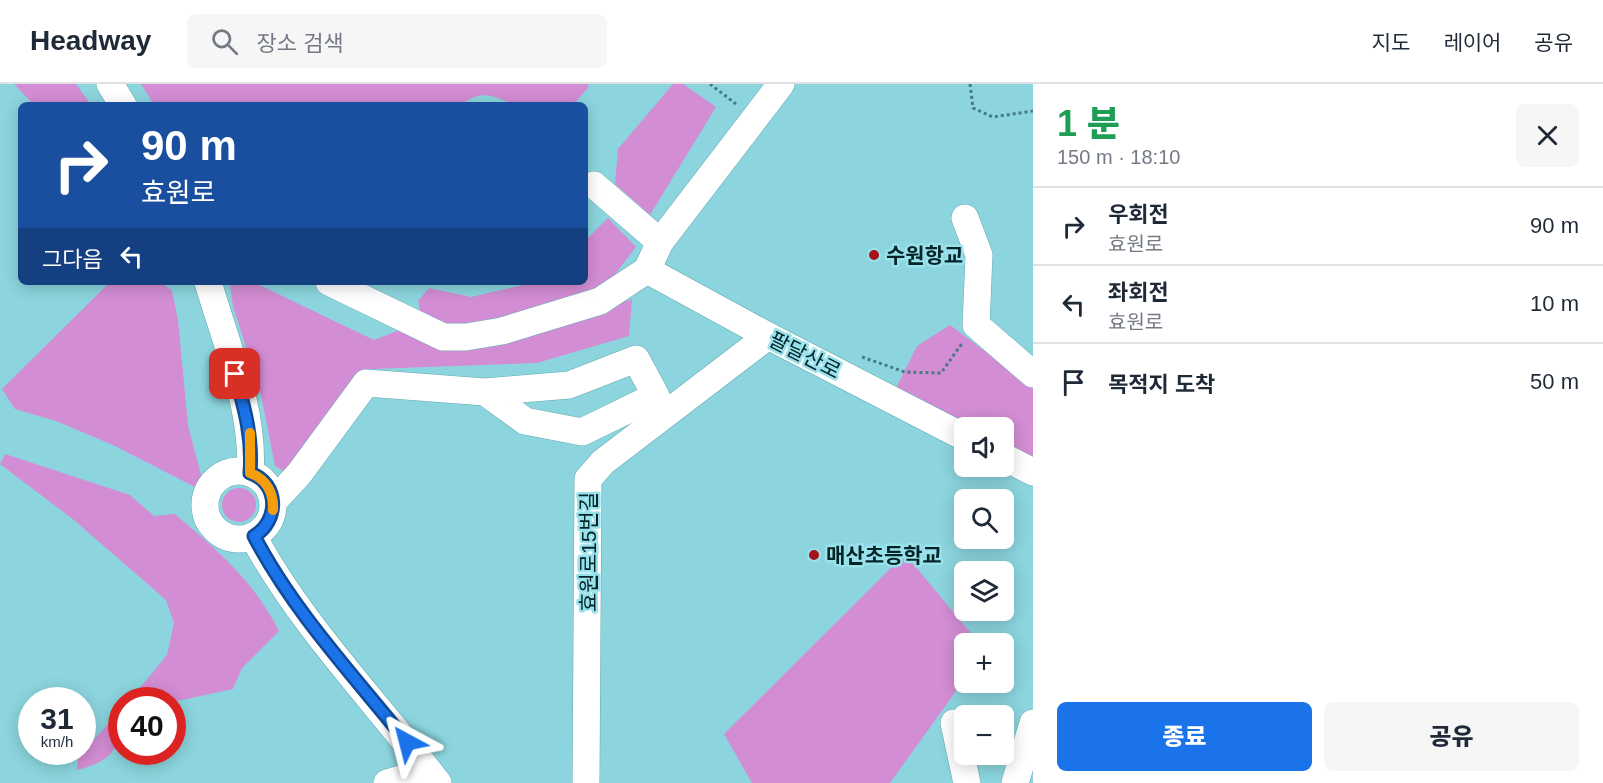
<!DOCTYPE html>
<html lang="ko">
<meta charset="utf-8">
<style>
:root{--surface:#fff;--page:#f6f6f7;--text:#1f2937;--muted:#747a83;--line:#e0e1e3;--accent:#1a73e8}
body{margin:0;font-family:Helvetica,"Noto Sans KR",sans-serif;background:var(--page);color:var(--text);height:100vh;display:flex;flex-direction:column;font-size:22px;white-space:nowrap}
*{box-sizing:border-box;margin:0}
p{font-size:20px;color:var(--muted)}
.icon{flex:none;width:33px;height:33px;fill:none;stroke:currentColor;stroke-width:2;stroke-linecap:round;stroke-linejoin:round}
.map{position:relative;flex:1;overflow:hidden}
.panel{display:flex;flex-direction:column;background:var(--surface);width:570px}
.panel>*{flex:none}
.banner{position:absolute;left:18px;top:18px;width:570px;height:183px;border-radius:9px;box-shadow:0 3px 15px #0003;background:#1a4fa0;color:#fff;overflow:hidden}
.tools{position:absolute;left:954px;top:333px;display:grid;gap:12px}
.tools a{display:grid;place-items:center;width:60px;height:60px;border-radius:9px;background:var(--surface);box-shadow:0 3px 15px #0003;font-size:30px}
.speed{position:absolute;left:18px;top:603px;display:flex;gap:12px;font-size:30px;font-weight:700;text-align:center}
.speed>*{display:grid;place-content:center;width:78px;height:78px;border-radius:50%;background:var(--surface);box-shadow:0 3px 15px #0003;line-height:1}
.speed small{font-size:15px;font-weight:400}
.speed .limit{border:9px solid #d22;background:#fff;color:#111}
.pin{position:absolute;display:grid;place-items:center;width:51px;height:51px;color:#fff;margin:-26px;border-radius:12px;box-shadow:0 3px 9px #0006}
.me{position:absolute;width:66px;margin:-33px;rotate:322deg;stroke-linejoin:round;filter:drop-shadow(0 0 4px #0008)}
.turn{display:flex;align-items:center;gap:21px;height:126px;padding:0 24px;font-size:27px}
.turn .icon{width:78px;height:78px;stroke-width:2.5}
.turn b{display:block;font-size:42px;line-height:51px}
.then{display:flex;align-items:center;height:57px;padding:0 24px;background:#0003;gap:12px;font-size:22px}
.round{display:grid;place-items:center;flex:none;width:63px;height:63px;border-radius:9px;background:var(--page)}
.overview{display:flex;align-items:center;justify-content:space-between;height:102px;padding:0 24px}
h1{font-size:36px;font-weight:800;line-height:45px;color:#1e9e55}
.action{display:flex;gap:12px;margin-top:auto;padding:12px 24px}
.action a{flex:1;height:69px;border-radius:9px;background:var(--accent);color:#fff;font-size:24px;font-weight:800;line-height:69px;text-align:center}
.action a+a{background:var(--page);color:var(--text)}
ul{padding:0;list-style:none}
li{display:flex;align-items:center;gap:18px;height:78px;padding:0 24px;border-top:2px solid var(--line)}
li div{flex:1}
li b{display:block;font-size:22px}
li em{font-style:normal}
header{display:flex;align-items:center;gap:36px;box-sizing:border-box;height:84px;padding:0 30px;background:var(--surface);border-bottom:2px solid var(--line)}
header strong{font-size:28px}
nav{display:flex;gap:33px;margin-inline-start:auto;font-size:21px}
.search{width:420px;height:54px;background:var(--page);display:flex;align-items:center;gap:15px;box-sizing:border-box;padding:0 21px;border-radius:9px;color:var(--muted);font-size:22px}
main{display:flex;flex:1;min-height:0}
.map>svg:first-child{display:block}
.green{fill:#d38dd4}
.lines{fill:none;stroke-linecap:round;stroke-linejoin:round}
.minor-casing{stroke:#61a9b2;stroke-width:28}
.path{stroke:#477b81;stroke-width:3;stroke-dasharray:3 3;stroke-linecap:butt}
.minor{stroke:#fff;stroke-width:27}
.route-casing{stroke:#114b97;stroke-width:15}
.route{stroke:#1a73e8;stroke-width:10}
.slow{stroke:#f59e0b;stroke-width:10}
.poi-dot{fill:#a7111b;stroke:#99e2ec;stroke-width:2}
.labels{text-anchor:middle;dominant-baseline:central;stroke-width:5;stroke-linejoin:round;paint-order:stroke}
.poi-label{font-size:21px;font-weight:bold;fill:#052428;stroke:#99e2ec;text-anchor:start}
.street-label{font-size:21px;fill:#052428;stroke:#99e2ec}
</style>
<header>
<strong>Headway</strong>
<div class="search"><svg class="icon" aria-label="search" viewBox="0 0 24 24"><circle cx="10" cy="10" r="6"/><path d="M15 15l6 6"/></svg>장소 검색</div>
<nav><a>지도</a><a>레이어</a><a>공유</a></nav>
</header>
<main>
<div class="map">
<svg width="1033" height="699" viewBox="0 0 1033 699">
<rect width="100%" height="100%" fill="#8cd5de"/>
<g class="green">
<path d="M14 0H76L91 21H34Z"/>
<path d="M141 0H587L589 3 573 21C556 21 538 23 521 21 499 19 487 0 461 21H154Z"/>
<path d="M673 0H683L716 23 650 131 615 100 618 65Z"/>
<path d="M608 134 636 163 609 198 573 219 493 242 423 239 418 217 429 204 471 213 536 198H585V157Z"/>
<path d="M110 198H161L172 207 178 236 188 341 203 399 195 403 115 362 56 337 15 325 2 305Z"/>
<path d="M234 198H253L374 256 402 245H544L632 215 629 252 537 279 372 285 291 392 275 382 261 311 233 222 230 201Z"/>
<path d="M950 241 1033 304V377L1004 363V344H964L893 310 917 262Z"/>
<path d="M5 370 130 411 154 432 175 430C217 466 254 497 279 547L242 584 233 605 177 617 173 623 172 616H130L167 571 174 539 166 516 74 436 0 380Z"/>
<circle cx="239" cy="421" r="17"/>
<path d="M905 470 979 559 964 560V596L890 699H752L724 650Z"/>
<path d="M121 626C122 662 114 677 77 686L78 673Z"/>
</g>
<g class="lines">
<g class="minor-casing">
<g id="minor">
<path d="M110 0 123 21"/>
<path d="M594 101 660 158"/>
<path d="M965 134 979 171 976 241 1033 290"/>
<path d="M647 186 768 252 964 353"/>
<path d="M208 198C225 257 255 327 250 389"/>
<path d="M329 198 443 253H466L502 247 600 217 647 186 660 158 781 0"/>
<path d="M1004 373 1033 388"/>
<circle cx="239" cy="421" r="34"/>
<path d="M273 418 299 390 366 299 485 308 569 301 636 275 656 312 582 348 525 337 485 308"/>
<path d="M253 452C300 540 377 619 438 699"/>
<path d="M954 639 967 699"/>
<path d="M387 699 428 687"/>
<path d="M586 699 588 395 603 378 768 252"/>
<path d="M1015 699 1033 639"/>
</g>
</g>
<g class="path">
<path d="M710 0 736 20"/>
<path d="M970 0 973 24 993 33 1033 27"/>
<path d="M862 273 905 288 941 289 963 258"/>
</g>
<use href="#minor" class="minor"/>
</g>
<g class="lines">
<g class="route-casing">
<path id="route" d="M235 290C244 323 253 353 250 389 280 399 279 438 254 452 293 527 354 592 407 658"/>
</g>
<use href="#route" class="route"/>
<path class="slow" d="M250 349V389C267 395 274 410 273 426"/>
</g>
<g class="poi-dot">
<circle cx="874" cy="171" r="6"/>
<circle cx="814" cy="471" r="6"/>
</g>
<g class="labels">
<g class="poi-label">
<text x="886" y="171">수원항교</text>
<text x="826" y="471">매산초등학교</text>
</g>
<g class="street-label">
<text transform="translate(805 271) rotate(27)">팔달산로</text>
<text transform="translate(588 468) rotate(-90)">효원로15번길</text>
</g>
</g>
</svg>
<div class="tools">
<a><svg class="icon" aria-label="sound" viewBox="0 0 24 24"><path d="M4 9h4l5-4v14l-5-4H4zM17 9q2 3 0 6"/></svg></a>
<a><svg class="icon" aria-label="search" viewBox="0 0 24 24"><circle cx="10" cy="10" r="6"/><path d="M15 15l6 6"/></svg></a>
<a><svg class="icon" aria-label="layers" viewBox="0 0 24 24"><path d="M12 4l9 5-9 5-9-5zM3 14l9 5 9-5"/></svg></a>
<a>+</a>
<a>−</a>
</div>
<div class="speed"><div>31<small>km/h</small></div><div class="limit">40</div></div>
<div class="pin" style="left:235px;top:290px;background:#d93025"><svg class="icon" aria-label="arrive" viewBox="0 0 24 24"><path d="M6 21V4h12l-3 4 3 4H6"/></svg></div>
<svg class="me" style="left:407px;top:658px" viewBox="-20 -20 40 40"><path d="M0-17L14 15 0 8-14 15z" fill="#1a73e8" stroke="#fff" stroke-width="4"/></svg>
<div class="banner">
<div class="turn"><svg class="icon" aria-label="right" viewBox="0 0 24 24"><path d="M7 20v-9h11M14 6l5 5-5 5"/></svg><div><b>90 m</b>효원로</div></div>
<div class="then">그다음<svg class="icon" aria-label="left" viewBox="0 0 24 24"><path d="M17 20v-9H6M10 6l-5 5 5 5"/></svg></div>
</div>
</div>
<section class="panel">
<div class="overview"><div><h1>1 분</h1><p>150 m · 18:10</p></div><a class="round"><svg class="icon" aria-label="close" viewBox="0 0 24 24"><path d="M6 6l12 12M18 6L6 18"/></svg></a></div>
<ul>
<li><svg class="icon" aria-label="right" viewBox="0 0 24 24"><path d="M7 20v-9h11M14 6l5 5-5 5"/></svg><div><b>우회전</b><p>효원로</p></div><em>90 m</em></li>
<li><svg class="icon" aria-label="left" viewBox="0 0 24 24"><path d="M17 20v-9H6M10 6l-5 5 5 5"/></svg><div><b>좌회전</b><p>효원로</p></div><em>10 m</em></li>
<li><svg class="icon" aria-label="arrive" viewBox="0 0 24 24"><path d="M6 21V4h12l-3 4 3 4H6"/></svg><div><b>목적지 도착</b></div><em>50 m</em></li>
</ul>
<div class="action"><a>종료</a><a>공유</a></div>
</section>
</main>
